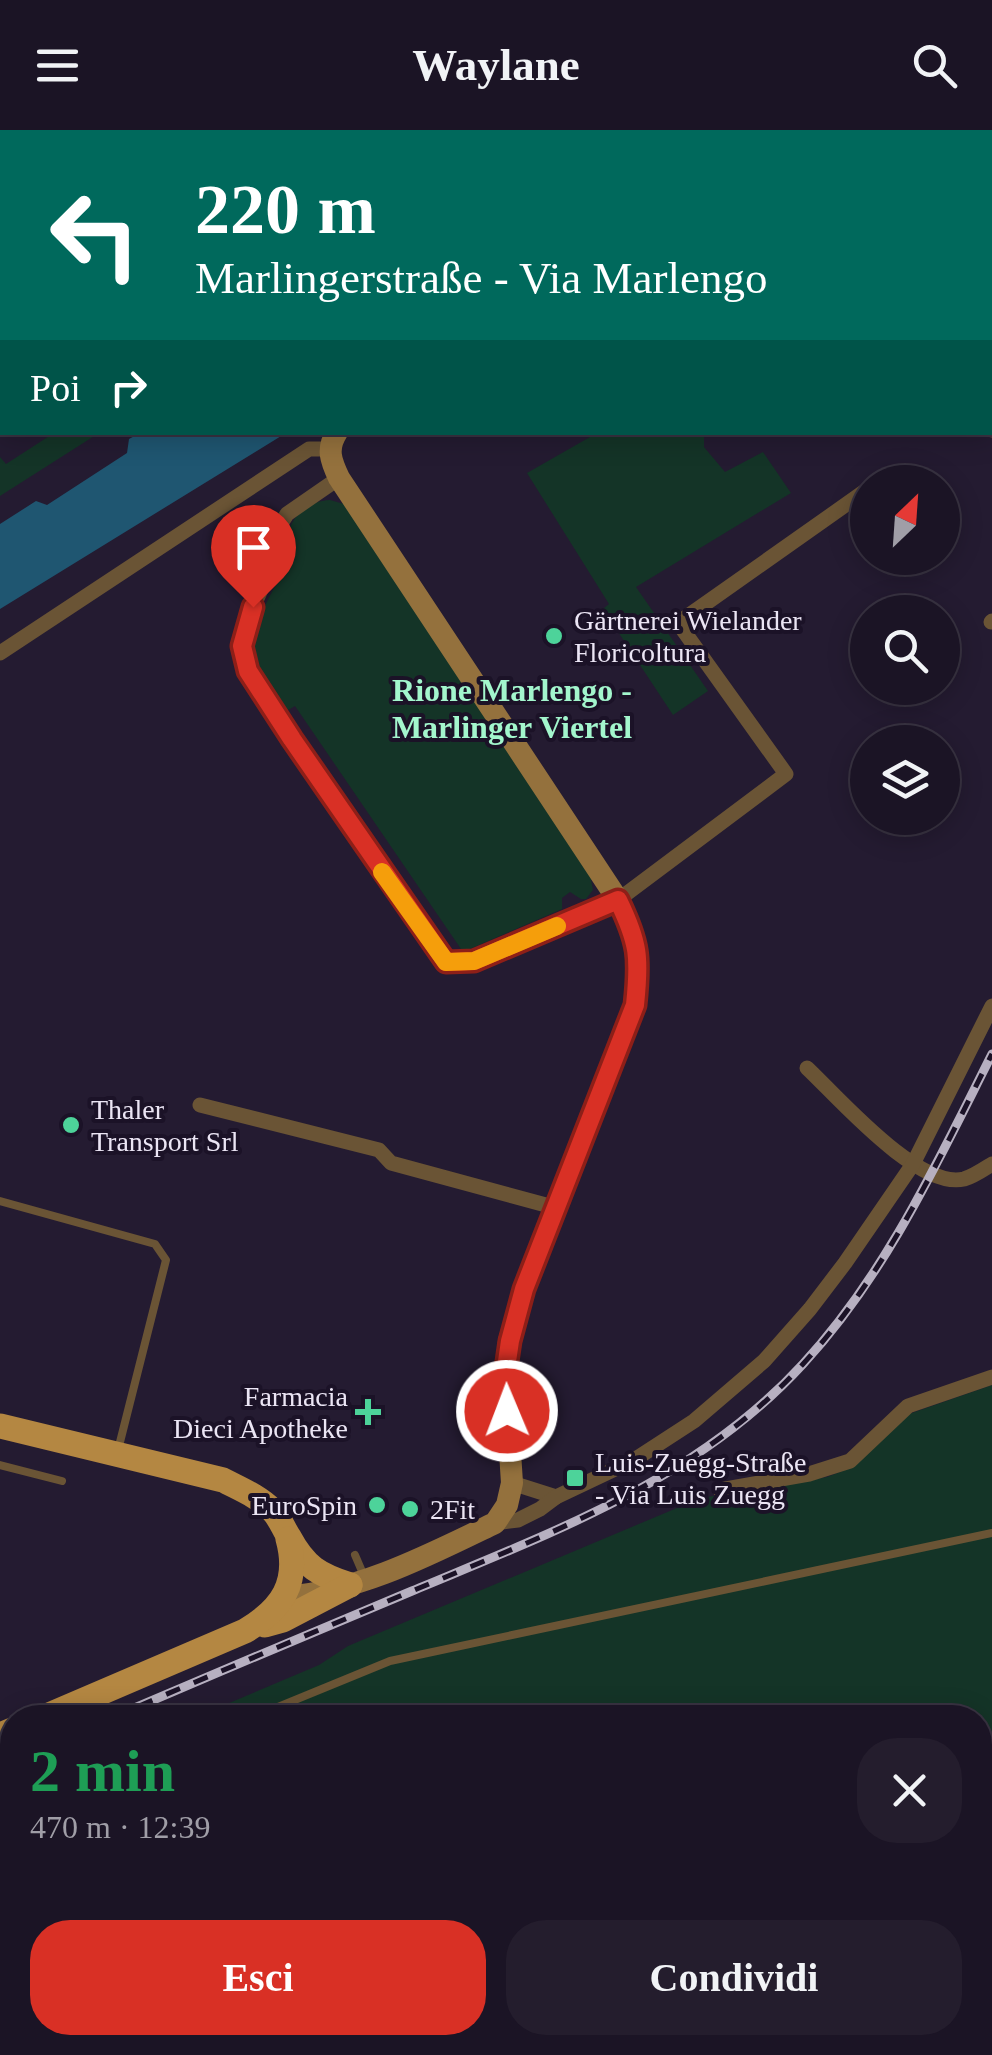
<!DOCTYPE html>
<html lang="it">
<meta charset="utf-8">
<style>
:root{--surface:#1b1425;--page:#241d2d;--text:#f1f3f6;--muted:#a09ea7;--line:#393342;--accent:#d93025}
body{margin:0;font-family:"Times New Roman",serif;background:var(--page);color:var(--text);height:100vh;display:flex;flex-direction:column;font-size:38px;white-space:nowrap}
*{box-sizing:border-box;margin:0}
p{font-size:32px;color:var(--muted)}
.icon{flex:none;width:55px;height:55px;fill:none;stroke:currentColor;stroke-width:2;stroke-linecap:round;stroke-linejoin:round}
.map{position:relative;flex:1;overflow:hidden}
.drawer{position:absolute;left:0px;top:1575px;width:992px;height:350px;display:flex;flex-direction:column;background:var(--surface);border-radius:40px 40px 0 0;box-shadow:0 5px 25px #0003,0 0 0 2px var(--line)}
.drawer>*{flex:none}
.top-card{position:absolute;left:0px;top:0px;width:992px;height:305px;box-shadow:0 5px 25px #0003,0 0 0 2px var(--line);background:#00695c;color:#fff;overflow:hidden}
.needle{width:65px;rotate:25deg}
.tools{position:absolute;left:850px;top:335px;display:grid;gap:20px}
.tools a{display:grid;place-items:center;width:110px;height:110px;border-radius:50%;background:var(--surface);box-shadow:0 5px 25px #0003,0 0 0 2px var(--line);font-size:50px}
.pin{position:absolute;display:grid;place-items:center;width:85px;height:85px;color:#fff;margin:-102px -42px;border-radius:50% 50% 50% 0;rotate:-45deg;box-shadow:0 0 10px #0007}
.pin .icon{rotate:45deg}
.me{position:absolute;width:110px;margin:-55px;rotate:359deg;stroke-linejoin:round;filter:drop-shadow(0 0 8px #0008)}
.turn{display:flex;align-items:center;gap:35px;height:210px;padding:0 30px;font-size:45px}
.turn .icon{width:130px;height:130px;stroke-width:2.5}
.turn b{display:block;font-size:70px;line-height:85px}
.then{display:flex;align-items:center;height:95px;padding:0 30px;background:#0003;gap:20px;font-size:38px}
.round{display:grid;place-items:center;flex:none;width:105px;height:105px;border-radius:40px;background:var(--page)}
.headline{display:flex;align-items:center;justify-content:space-between;height:170px;padding:0 30px}
h1{font-size:60px;font-weight:600;line-height:75px;color:#1e9e55}
.action{display:flex;gap:20px;margin-top:auto;padding:20px 30px}
.action a{flex:1;height:115px;border-radius:40px;background:var(--accent);color:#fff;font-size:40px;font-weight:600;line-height:115px;text-align:center}
.action a+a{background:var(--page);color:var(--text)}
header{display:flex;justify-content:space-between;align-items:center;height:130px;padding:0 30px;background:var(--surface);font-size:45px;font-weight:600}
.map>svg:first-child{display:block}
.green{fill:#143427}
.water{fill:#1f5671}
.lines{fill:none;stroke-linecap:round;stroke-linejoin:round}
.lane{stroke:#6a5435;stroke-width:8}
.street{stroke:#6a5435;stroke-width:15}
.secondary{stroke:#94713d;stroke-width:22}
.primary{stroke:#b48742;stroke-width:25}
.rail-casing{stroke:#b7b0c1;stroke-width:9}
.rail{stroke:#1b1227;stroke-width:5;stroke-dasharray:15;stroke-linecap:butt}
.route-casing{stroke:#8d1f18;stroke-width:25}
.route{stroke:#d93025;stroke-width:18}
.slow{stroke:#f59e0b;stroke-width:18}
.poi-dot{fill:#4dd39a;stroke:#1b1227;stroke-width:4}
.labels{text-anchor:middle;dominant-baseline:central;stroke-width:8;stroke-linejoin:round;paint-order:stroke}
.poi-label{font-size:28px;fill:#ebe5f4;stroke:#1b1227;text-anchor:start}
.quarter-label{font-size:32px;font-weight:bold;fill:#a3f6cd;stroke:#1b1227}
</style>
<header><svg class="icon" aria-label="menu" viewBox="0 0 24 24"><path d="M4 6h16M4 12h16M4 18h16"/></svg>Waylane<svg class="icon" aria-label="search" viewBox="0 0 24 24"><circle cx="10" cy="10" r="6"/><path d="M15 15l6 6"/></svg></header>
<div class="map">
<svg width="992" height="1925" viewBox="0 0 992 1925">
<rect width="100%" height="100%" fill="#241b31"/>
<g class="green">
<path d="M54 303H99L0 366V327L6 334Z"/>
<path d="M597 303H704V317L725 342 763 322 791 363 636 457 708 561 673 585 603 479 609 474 527 343Z"/>
<path d="M330 370 344 374 594 748 591 750 593 760 586 769H581L570 762 562 768V779L463 822 295 576 285 582C274 566 257 548 254 528 248 489 280 459 287 424 289 413 286 403 292 393 300 378 314 371 330 370Z"/>
<path d="M992 1255V1925H0V1668L12 1663V1912H980V1588L196 1587 319 1535 348 1516 677 1378 702 1368 827 1347 850 1338 909 1284Z"/>
</g>
<g class="water">
<path d="M741 0H992V40H990V2H733Z"/>
<path d="M140 303H286L0 479V394L36 371 47 375 127 323 129 309Z"/>
</g>
<g class="lines">
<g class="lane">
<path d="M0 1071 155 1114 166 1130 118 1320"/>
<path d="M0 1335 62 1351"/>
<path d="M355 1425 364 1446"/>
<path d="M251 1588 390 1531 992 1403"/>
<path d="M0 1690 12 1685"/>
</g>
<g class="street">
<path d="M84 0 98 2"/>
<path d="M616 2 634 0"/>
<path d="M990 298 992 300"/>
<path d="M339 348 287 384 279 397 277 425 253 477 242 516 248 541 271 578 439 825 446 832 474 831 618 770 786 644 678 493 868 359"/>
<path d="M991 492 992 491"/>
<path d="M0 523 309 319H329"/>
<path d="M807 938C838 967 918 1060 964 1049 974 1046 984 1039 992 1034"/>
<path d="M200 975 379 1020 391 1033 557 1078"/>
<path d="M512 1353 556 1367"/>
<path d="M720 1360 809 1344 850 1331 908 1276 992 1247"/>
<path d="M495 1393 518 1390 540 1379 556 1367 634 1330 694 1291 764 1231 810 1179 845 1133 913 1034 992 876"/>
</g>
<g class="secondary">
<path d="M990 50H992"/>
<path d="M284 1467C358 1462 429 1425 495 1393L507 1375 512 1353 505 1245 509 1211 524 1159 635 875C640 828 639 813 618 770L339 348C331 331 326 319 337 302"/>
</g>
<g class="primary">
<path d="M0 1296 223 1350C240 1359 258 1366 272 1380 280 1388 283 1398 289 1407 305 1437 319 1445 350 1455"/>
<path d="M265 1495 283 1490 350 1455"/>
<path d="M42 1588 245 1501C282 1479 300 1453 288 1409"/>
<path d="M0 1605 12 1600"/>
</g>
<g class="rail-casing">
<g id="rail">
<path d="M111 1588C211 1545 312 1503 412 1461 553 1402 697 1350 803 1234 886 1144 937 1033 992 924"/>
<path d="M0 1634 12 1629"/>
</g>
</g>
<use href="#rail" class="rail"/>
</g>
<g class="lines">
<g class="route-casing">
<path id="route" d="M253 477 242 516 248 541 292 609 446 832 474 831 618 770C639 813 640 828 635 875L524 1159 510 1211 505 1245 507 1281"/>
</g>
<use href="#route" class="route"/>
<path class="slow" d="M382 742 446 832 474 831 557 796"/>
</g>
<g class="poi-dot">
<circle cx="554" cy="506" r="10"/>
<circle cx="71" cy="995" r="10"/>
<path d="M363 1267h10v10h10v10h-10v10h-10v-10h-10v-10h10z"/>
<rect x="565" y="1338" width="20" height="20" rx="5"/>
<circle cx="377" cy="1375" r="10"/>
<circle cx="410" cy="1379" r="10"/>
</g>
<g class="labels">
<g class="poi-label">
<text x="574" y="490">Gärtnerei Wielander<tspan x="574" dy="32">Floricoltura</tspan></text>
<text x="91" y="979">Thaler<tspan x="91" dy="32">Transport Srl</tspan></text>
<text x="348" y="1266" text-anchor="end">Farmacia<tspan x="348" dy="32">Dieci Apotheke</tspan></text>
<text x="595" y="1332">Luis-Zuegg-Straße<tspan x="595" dy="32">- Via Luis Zuegg</tspan></text>
<text x="357" y="1375" text-anchor="end">EuroSpin</text>
<text x="430" y="1379">2Fit</text>
</g>
<g class="quarter-label">
<text x="512" y="560">Rione Marlengo -<tspan x="512" dy="37">Marlinger Viertel</tspan></text>
</g>
</g>
</svg>
<div class="tools">
<a><svg class="needle" viewBox="-14 -14 28 28"><path d="M0-13l5 13h-10z" fill="#e53935"/><path d="M0 13l5-13h-10z" fill="#a09ea7"/></svg></a>
<a><svg class="icon" aria-label="search" viewBox="0 0 24 24"><circle cx="10" cy="10" r="6"/><path d="M15 15l6 6"/></svg></a>
<a><svg class="icon" aria-label="layers" viewBox="0 0 24 24"><path d="M12 4l9 5-9 5-9-5zM3 14l9 5 9-5"/></svg></a>
</div>
<div class="pin" style="left:253px;top:477px;background:#d93025"><svg class="icon" aria-label="arrive" viewBox="0 0 24 24"><path d="M6 21V4h12l-3 4 3 4H6"/></svg></div>
<svg class="me" style="left:507px;top:1281px" viewBox="-20 -20 40 40"><circle r="17" fill="#d93025" stroke="#fff" stroke-width="3"/><path d="M0-11L8 9 0 5-8 9z" fill="#fff"/></svg>
<div class="top-card">
<div class="turn"><svg class="icon" aria-label="left" viewBox="0 0 24 24"><path d="M17 20v-9H6M10 6l-5 5 5 5"/></svg><div><b>220 m</b>Marlingerstraße - Via Marlengo</div></div>
<div class="then">Poi<svg class="icon" aria-label="right" viewBox="0 0 24 24"><path d="M7 20v-9h11M14 6l5 5-5 5"/></svg></div>
</div>
<section class="drawer">
<div class="headline"><div><h1>2 min</h1><p>470 m · 12:39</p></div><a class="round"><svg class="icon" aria-label="close" viewBox="0 0 24 24"><path d="M6 6l12 12M18 6L6 18"/></svg></a></div>
<div class="action"><a>Esci</a><a>Condividi</a></div>
</section>
</div>
